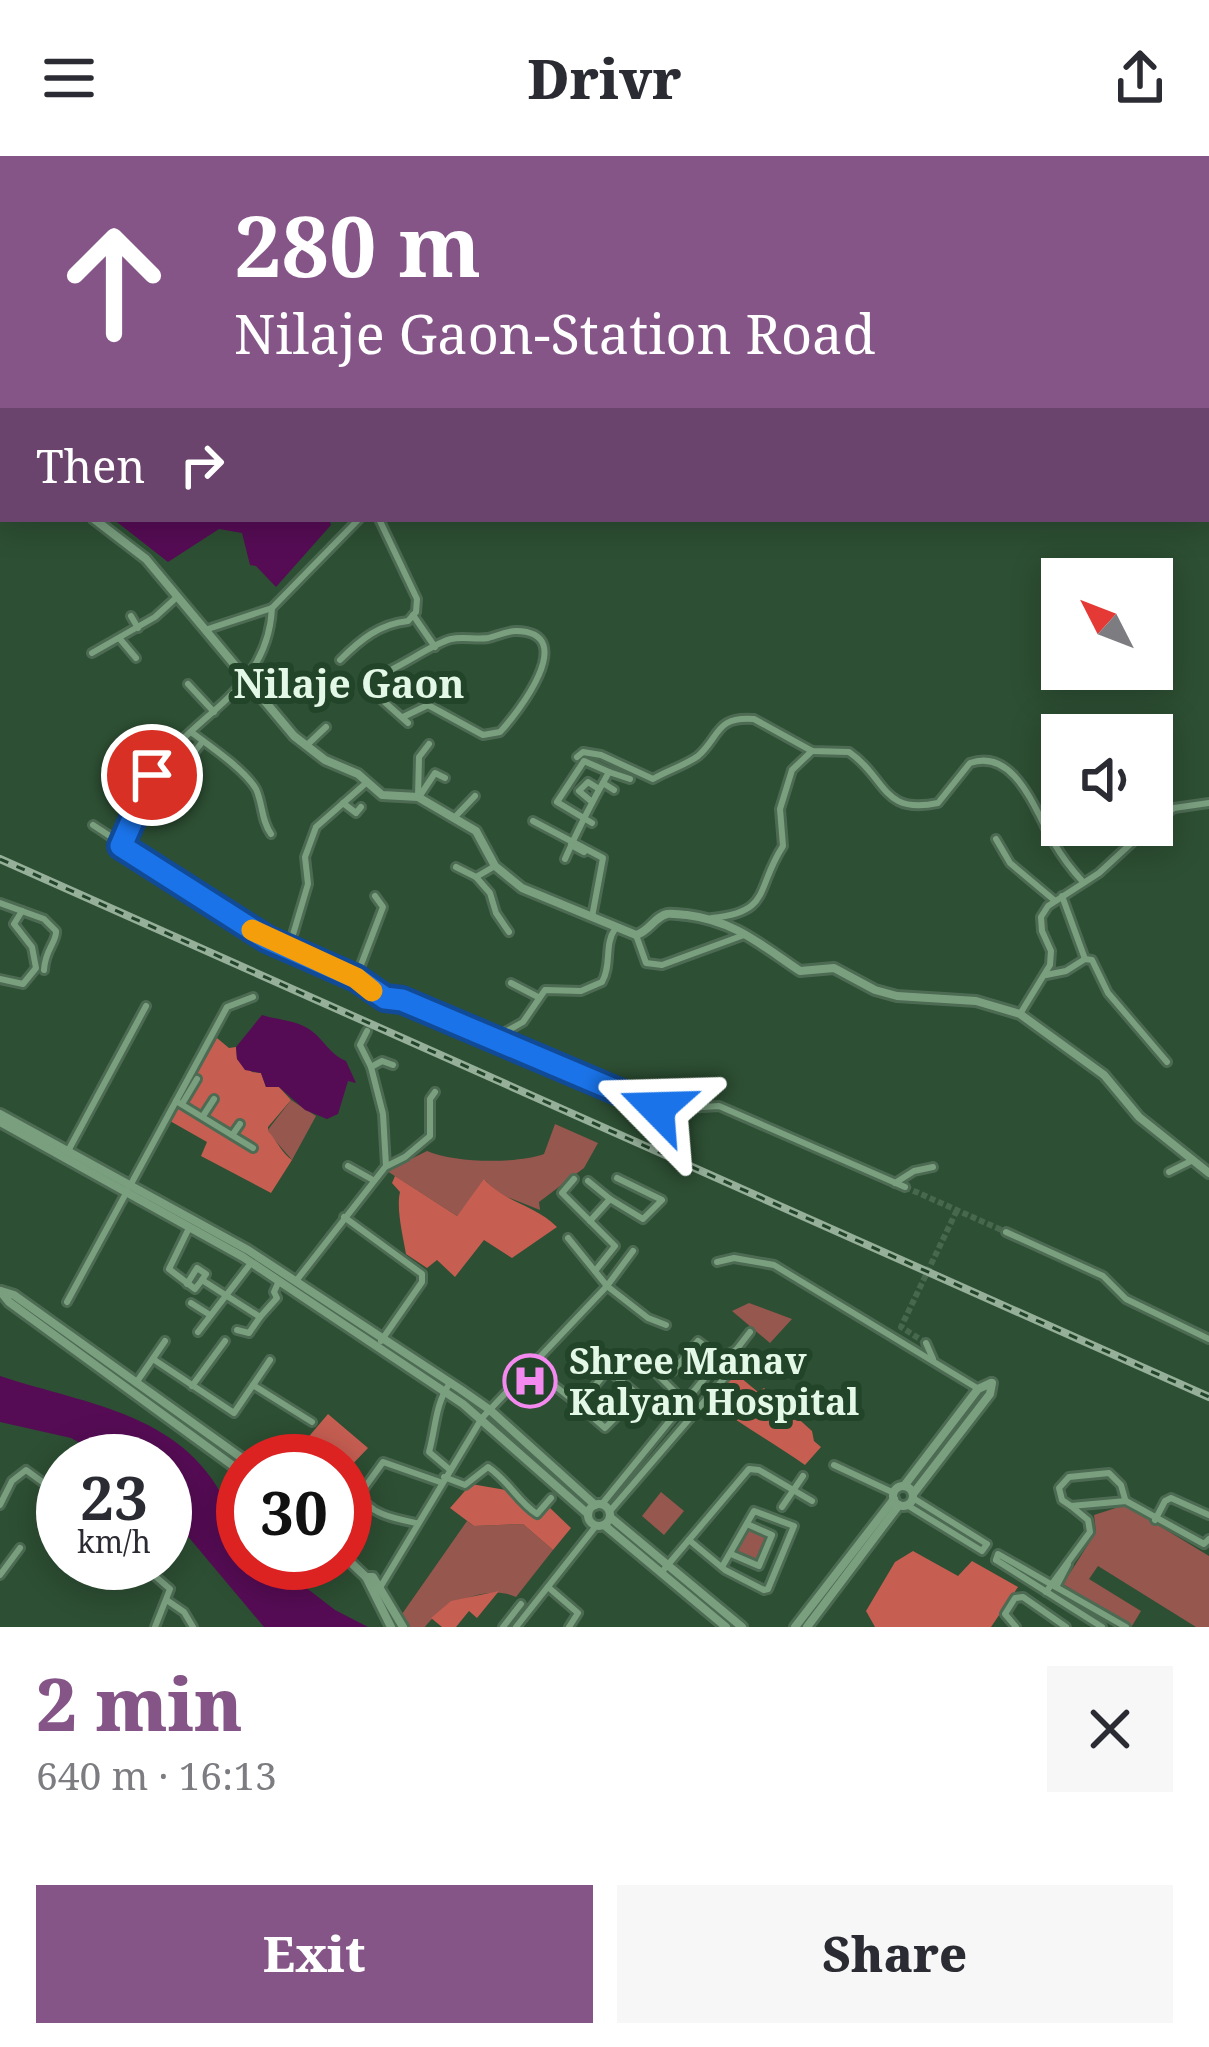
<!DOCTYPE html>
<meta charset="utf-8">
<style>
:root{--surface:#fff;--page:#f7f7f7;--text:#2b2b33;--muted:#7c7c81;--accent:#855588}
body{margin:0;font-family:"Noto Serif",serif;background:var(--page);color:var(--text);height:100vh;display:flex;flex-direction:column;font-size:45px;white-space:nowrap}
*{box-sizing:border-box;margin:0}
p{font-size:39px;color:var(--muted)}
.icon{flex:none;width:66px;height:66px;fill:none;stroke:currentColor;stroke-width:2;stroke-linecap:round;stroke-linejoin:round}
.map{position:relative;height:1471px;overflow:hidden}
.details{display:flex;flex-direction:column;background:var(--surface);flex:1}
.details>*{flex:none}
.banner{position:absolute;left:0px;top:0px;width:1209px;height:366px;box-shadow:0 6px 30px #0003;background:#855588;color:#fff;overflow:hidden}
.needle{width:78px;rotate:312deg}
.controls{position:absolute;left:1041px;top:402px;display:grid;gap:24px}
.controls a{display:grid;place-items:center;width:132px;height:132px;border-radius:0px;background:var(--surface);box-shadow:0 6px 30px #0003;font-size:60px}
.speed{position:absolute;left:36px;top:1278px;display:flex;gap:24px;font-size:60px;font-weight:700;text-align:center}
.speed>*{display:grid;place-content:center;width:156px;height:156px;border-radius:50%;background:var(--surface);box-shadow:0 6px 30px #0003;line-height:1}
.speed small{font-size:30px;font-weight:400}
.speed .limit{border:18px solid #d22;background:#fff;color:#111}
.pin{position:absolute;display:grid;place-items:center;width:102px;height:102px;color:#fff;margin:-51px;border:6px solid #fff;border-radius:50%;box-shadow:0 3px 12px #0007}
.me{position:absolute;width:132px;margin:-66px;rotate:292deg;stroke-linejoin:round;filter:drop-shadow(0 0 9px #0008)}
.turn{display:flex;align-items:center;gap:42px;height:252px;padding:0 36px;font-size:54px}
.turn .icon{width:156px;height:156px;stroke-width:2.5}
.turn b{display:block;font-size:84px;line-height:102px}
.then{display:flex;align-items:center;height:114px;padding:0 36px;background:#0003;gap:24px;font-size:45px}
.round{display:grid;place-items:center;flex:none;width:126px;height:126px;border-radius:0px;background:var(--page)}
.headline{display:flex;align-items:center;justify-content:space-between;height:204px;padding:0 36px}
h1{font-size:72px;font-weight:800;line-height:90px;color:var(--accent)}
.cta{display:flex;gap:24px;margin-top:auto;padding:24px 36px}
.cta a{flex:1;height:138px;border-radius:0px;background:var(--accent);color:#fff;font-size:48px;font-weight:800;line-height:138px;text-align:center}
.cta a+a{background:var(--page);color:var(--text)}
header{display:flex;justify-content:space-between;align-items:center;height:156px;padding:0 36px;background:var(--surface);font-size:54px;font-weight:800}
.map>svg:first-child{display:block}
.green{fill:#95574e}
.forest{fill:#c65e52}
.water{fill:#560c55}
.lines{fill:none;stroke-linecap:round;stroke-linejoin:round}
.minor-tunnel{stroke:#48684e;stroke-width:6;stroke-dasharray:6 3;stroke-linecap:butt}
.minor-casing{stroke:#4d6b53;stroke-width:12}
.tertiary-casing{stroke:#4d6b53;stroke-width:14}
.minor{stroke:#7a9f7f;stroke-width:6}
.tertiary{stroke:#7a9f7f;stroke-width:8}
.rail-casing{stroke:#95af99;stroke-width:8}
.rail{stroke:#224429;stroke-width:3;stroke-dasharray:9;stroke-linecap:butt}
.route-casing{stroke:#114b97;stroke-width:30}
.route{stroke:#1a73e8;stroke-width:21}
.slow{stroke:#f59e0b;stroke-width:21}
.labels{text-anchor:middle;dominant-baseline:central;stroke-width:12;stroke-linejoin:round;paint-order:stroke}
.poi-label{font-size:36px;font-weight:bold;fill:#e4f8e7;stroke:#224429;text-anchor:start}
.neighbourhood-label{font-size:39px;font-weight:bold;fill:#e4f8e7;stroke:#224429}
</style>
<header><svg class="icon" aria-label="menu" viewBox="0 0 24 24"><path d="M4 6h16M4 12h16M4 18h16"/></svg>Drivr<svg class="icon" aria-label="share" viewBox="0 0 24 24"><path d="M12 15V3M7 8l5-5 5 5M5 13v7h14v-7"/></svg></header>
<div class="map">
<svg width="1209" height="1471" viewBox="0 0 1209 1471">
<rect width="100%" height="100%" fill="#2d4f33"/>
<g class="green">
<path d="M291 944 316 960 292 1004 267 975Z"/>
<path d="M555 968 598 987 584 1012 539 1046 540 1054 497 1037 485 1024 457 1060 387 1015 427 995C454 1007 516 1008 544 998Z"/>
<path d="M749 1147 792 1163 770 1187 732 1155Z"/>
<path d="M661 1336 684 1355 664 1379 642 1360Z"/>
<path d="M1125 1349 1209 1400V1471H1196L1098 1410 1089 1423 1141 1455 1132 1470 1063 1428 1096 1376 1094 1359Z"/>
<path d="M467 1365 474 1370 523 1368 553 1394 516 1441C489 1428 442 1447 425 1471H408L402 1458Z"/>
<path d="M746 1370 771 1380 759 1408 736 1396Z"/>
</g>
<g class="forest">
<path d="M217 882 229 892 236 891 237 903 252 916 261 917 266 931H279L291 944 268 971V975C277 985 282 997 292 1004L271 1037 201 1000 207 986 170 965Z"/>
<path d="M395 1020 457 1060 484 1023C505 1047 534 1048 557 1071L512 1102 484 1084 455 1121 437 1104 427 1112 406 1098C403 1080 396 1053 400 1036L392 1027Z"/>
<path d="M735 1217 758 1236 764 1232 812 1275 814 1285 821 1291 805 1309C773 1286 742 1270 711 1246Z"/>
<path d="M328 1258 368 1292 345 1316V1305H288Z"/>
<path d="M471 1328 506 1334 536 1363 549 1351 571 1372 553 1394 523 1368 474 1370 450 1352Z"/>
<path d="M913 1395 958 1420 972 1405 1018 1431 991 1471H875L866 1455 895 1406Z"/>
<path d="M499 1435 477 1462 469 1455 456 1471H442L431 1462 451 1445Z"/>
</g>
<g class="water">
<path d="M113 363H329L331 369 276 431 256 410 250 409 242 377 219 373 168 406Z"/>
<path d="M262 859C278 864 295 864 309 873 324 883 329 898 346 905L356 927 348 925 338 958 327 963 305 954 279 931H266L261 917 245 914 237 903 236 891Z"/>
<path d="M0 1220C91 1250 187 1257 230 1355 240 1378 243 1380 243 1407H274L335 1454 368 1471H264L165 1353V1305H112L71 1282 0 1266Z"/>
</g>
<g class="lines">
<g class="minor-tunnel">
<path d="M905 1031 1006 1076"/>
<path d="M926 1187 901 1171 957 1054"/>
</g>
<g class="minor-casing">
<g id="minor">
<path d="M587 0 589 3"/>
<path d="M443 3 445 0"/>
<path d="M606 3 607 0"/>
<path d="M1206 91 1209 88"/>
<path d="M413 459 435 491"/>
<path d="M131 460 138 472"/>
<path d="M205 474 272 452 359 363"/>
<path d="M120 483 136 502"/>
<path d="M92 497 155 461 177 441"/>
<path d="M340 504C360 484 379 468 408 465L416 456 417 443 379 363"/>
<path d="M188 528 214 556"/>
<path d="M403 561 428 549 483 579 500 576C517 558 581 476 516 475 507 475 497 480 488 482 476 484 463 480 451 483 434 487 404 509 384 517L378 522 380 542 408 567"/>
<path d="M191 576C210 590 245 614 256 633 263 648 261 664 271 678"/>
<path d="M307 589 326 571"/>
<path d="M192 599 203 585"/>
<path d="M577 601 583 596 601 599 653 623C666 615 686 609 698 600 720 581 715 560 754 563L812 595 849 596C887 622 881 659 938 647L970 607C1016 591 1036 658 1054 687 1062 701 1072 714 1083 726"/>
<path d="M609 616 630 623"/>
<path d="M138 619 150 624"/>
<path d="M603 627 614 634"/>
<path d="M126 636 141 645"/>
<path d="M421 638 435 617 445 622"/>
<path d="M418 641 419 601 429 588"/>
<path d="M592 646 579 635 588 626 599 633"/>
<path d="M343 647 356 657 361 651"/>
<path d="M454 662 475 640"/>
<path d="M533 665 603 702 592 761"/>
<path d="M1152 668 1174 652 1209 647"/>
<path d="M93 669 267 783 356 822 385 842 402 844 645 948 670 953 719 950 905 1031"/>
<path d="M996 683 1010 707 1054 744"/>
<path d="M571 689 584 696"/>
<path d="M121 690C133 663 142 628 161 606 205 553 268 530 272 452"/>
<path d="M565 703C578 673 593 644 609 616L584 605 557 646 592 667"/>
<path d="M456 711 476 721 495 710"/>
<path d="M476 721 490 737 496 757 509 776"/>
<path d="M1062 740 1085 803"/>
<path d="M0 747 44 763 56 775C57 786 45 793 44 814"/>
<path d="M712 762C772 756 755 733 783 690L780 653 792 614 812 595"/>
<path d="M636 779 646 807 662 809 744 779"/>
<path d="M289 792 308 728 305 701 316 671 366 627"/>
<path d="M1046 819 1066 815 1085 803 1092 804 1108 837 1167 906"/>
<path d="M356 822 383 751 375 740"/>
<path d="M0 823 23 828 36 812 32 791 14 768 22 755"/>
<path d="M511 827 538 841"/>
<path d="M1020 858 1050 809 1051 795 1042 775 1041 761 1048 750 1099 717 1151 669"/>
<path d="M491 884 523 866 545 834 581 835 602 826C612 809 604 788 615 773"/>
<path d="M371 911 382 905 393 909"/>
<path d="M176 945 253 992"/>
<path d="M182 948 197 923"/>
<path d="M203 960 214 943"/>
<path d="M233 978 240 968"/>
<path d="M68 995 146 850"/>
<path d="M348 1010 373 1024"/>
<path d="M387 1010 405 1001 430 980V943L435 936"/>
<path d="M1169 1016 1191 1005"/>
<path d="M574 1023 562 1037 615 1090 595 1115"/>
<path d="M588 1025 610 1043"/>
<path d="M895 1027 914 1015 933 1011"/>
<path d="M344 1061 422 1118V1126L381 1185"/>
<path d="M590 1065 610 1043 643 1063 662 1044 617 1022"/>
<path d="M189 1072 169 1113 195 1133 202 1124"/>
<path d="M1006 1076 1103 1120 1126 1143 1209 1183"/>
<path d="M568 1082 607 1130 648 1162 666 1169"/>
<path d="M717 1106 734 1102 774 1109 977 1232"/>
<path d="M296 1125 386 1010 383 958 371 911 360 889 367 875"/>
<path d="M187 1128 197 1112 206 1118 202 1124 260 1161 249 1177 237 1174"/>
<path d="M67 1146 227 851 253 841"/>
<path d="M191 1147 210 1159"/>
<path d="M260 1161 277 1142 274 1136 279 1125"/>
<path d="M198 1176 251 1107"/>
<path d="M926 1187 933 1203"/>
<path d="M736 1194 750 1176"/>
<path d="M153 1203 234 1257 270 1204"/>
<path d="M531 1211 574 1245 605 1272 638 1239 608 1214 578 1250"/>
<path d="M136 1227 165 1185"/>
<path d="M253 1229 312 1266"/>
<path d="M192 1230 225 1185"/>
<path d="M685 1246 658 1219 665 1211 673 1215 698 1185 721 1202"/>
<path d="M834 1309 894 1337"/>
<path d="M449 1313 429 1296C436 1271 435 1248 450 1227"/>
<path d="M444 1321 465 1329 488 1311C509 1325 518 1346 537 1358L551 1342"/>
<path d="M602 1348 721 1202 736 1194 734 1211 610 1355"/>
<path d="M0 1349 12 1325 26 1314 63 1341"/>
<path d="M907 1349 982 1395 987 1388 913 1342"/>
<path d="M1071 1350 1062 1344 1059 1332 1069 1321 1109 1317 1121 1329 1125 1343"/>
<path d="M782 1351 803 1320"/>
<path d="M1155 1364 1165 1345 1171 1342 1209 1359"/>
<path d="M416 1367C396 1363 368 1358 360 1338L383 1306 440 1326"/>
<path d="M689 1384C701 1394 713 1404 725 1414L764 1434 768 1433 794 1370 754 1355 722 1411"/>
<path d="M731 1398 759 1410 772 1379 747 1368"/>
<path d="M996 1404 998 1398 1126 1471"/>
<path d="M996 1404 1102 1471"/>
<path d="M140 1407 170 1433 155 1471"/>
<path d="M661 1417 749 1313 759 1314 812 1345"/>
<path d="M0 1419 20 1392"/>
<path d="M381 1430 482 1262 607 1130 633 1095"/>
<path d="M548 1431 578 1457 569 1471"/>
<path d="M1056 1431 1068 1408"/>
<path d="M1046 1436 1090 1376 1088 1364 1071 1350 1126 1345 1204 1388 1209 1383"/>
<path d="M168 1445 184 1456 193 1471"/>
<path d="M503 1471 521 1448"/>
<path d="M516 1471 596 1370"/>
<path d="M1016 1471 1005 1458 1015 1442 1023 1441 1066 1471"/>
</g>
</g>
<g class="tertiary-casing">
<g id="tertiary">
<path d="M0 307 3 308"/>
<path d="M94 363 146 403 294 580 325 604 358 618 382 639 418 641 476 675 495 710 522 732 636 779C650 775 654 761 667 758 670 757 684 759 687 759 735 765 761 789 800 815L834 812 875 834 897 840 976 845 1020 858 1104 919 1139 961 1209 1017"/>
<path d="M0 958 248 1094 460 1233 490 1254 595 1349"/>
<path d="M0 966 243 1101 463 1248 588 1358"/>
<path d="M0 1135 9 1146 243 1317"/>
<path d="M1 1135 14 1139 246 1305"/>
<path d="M904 1330 978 1233 991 1227"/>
<circle cx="903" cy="1340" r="10"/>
<path d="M913 1338 990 1238 992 1227"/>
<circle cx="599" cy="1359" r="11"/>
<path d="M610 1361 742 1471"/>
<path d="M604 1369 726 1471"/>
<path d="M345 1401 366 1421 391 1471"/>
<path d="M366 1421H373L403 1471"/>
<path d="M795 1471 894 1343"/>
<path d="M807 1471 899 1349"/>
</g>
</g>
<use href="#minor" class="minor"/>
<use href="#tertiary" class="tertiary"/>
<g class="rail-casing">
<path id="rail" d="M0 703 1209 1241"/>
</g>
<use href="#rail" class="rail"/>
</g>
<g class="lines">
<g class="route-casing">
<path id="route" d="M152 619 121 690 267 783 356 822 385 842 402 844 657 952"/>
</g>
<use href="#route" class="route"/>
<path class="slow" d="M252 774 356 822 372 835"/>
</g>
<defs>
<g id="hospital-ring" transform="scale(2.7)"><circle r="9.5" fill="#224429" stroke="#f489f0" stroke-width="1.5"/><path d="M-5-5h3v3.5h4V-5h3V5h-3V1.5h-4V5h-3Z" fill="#f489f0"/></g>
</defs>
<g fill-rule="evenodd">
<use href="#hospital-ring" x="530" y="1225"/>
</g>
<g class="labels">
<g class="poi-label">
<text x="569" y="1204">Shree Manav<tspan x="569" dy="41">Kalyan Hospital</tspan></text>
</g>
<g class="neighbourhood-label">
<text x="349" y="526">Nilaje Gaon</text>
</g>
</g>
</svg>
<div class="controls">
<a><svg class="needle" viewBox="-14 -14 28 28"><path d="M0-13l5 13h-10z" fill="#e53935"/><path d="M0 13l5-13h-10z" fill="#7c7c81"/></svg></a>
<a><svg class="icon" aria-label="sound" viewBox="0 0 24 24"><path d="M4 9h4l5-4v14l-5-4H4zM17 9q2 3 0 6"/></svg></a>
</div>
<div class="speed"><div>23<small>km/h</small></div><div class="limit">30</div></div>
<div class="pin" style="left:152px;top:619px;background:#d93025"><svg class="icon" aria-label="arrive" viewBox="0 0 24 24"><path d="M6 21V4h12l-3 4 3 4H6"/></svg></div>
<svg class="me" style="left:657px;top:952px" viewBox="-20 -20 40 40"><path d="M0-17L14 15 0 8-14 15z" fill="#1a73e8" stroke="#fff" stroke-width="4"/></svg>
<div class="banner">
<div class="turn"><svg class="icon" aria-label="ahead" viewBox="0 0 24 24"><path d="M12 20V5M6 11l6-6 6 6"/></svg><div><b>280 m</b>Nilaje Gaon-Station Road</div></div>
<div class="then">Then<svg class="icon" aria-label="right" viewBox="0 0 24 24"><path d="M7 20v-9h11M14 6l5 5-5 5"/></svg></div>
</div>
</div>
<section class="details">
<div class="headline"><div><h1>2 min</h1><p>640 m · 16:13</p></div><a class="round"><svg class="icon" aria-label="close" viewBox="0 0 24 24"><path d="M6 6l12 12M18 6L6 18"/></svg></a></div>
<div class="cta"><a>Exit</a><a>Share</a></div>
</section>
